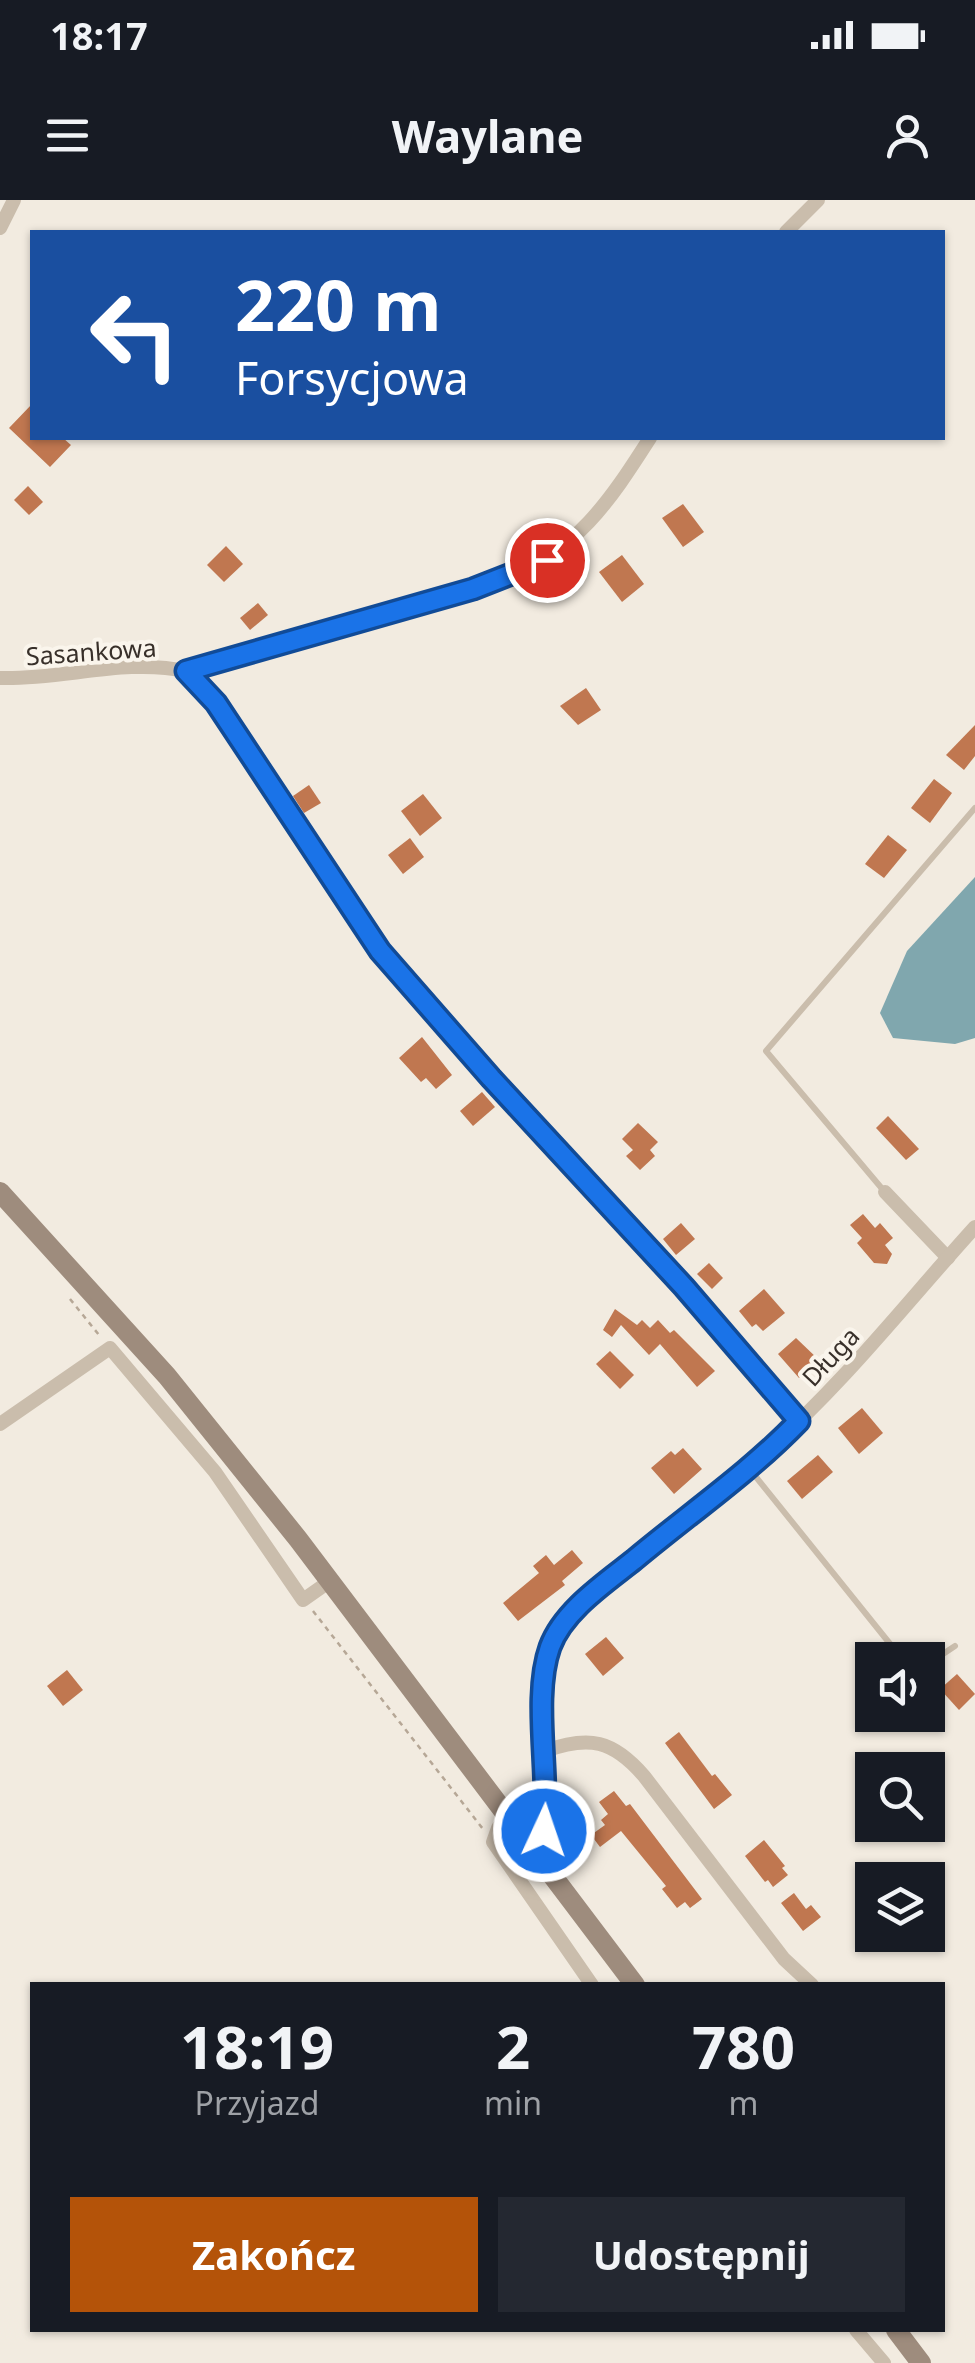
<!DOCTYPE html>
<html lang="pl">
<meta charset="utf-8">
<style>
:root{--surface:#171b24;--page:#242831;--text:#f1f3f6;--muted:#9ea1a6;--accent:#b45309}
body{margin:0;font-family:"Noto Sans",sans-serif;background:var(--page);color:var(--text);height:100vh;display:flex;flex-direction:column;font-size:38px;white-space:nowrap}
*{box-sizing:border-box;margin:0}
p{font-size:32px;color:var(--muted)}
.icon{flex:none;width:55px;height:55px;fill:none;stroke:currentColor;stroke-width:2;stroke-linecap:round;stroke-linejoin:round}
.map{position:relative;flex:1;overflow:hidden}
.details{position:absolute;left:30px;top:1782px;width:915px;height:350px;display:flex;flex-direction:column;background:var(--surface);border-radius:0px;box-shadow:0 2px 8px #0004}
.details>*{flex:none}
.guide{position:absolute;left:30px;top:30px;width:915px;height:210px;border-radius:0px;box-shadow:0 2px 8px #0004;background:#1a4fa0;color:#fff;overflow:hidden}
.fabs{position:absolute;left:855px;top:1442px;display:grid;gap:20px}
.fabs a{display:grid;place-items:center;width:90px;height:90px;border-radius:0px;background:var(--surface);box-shadow:0 2px 8px #0004;font-size:50px}
.pin{position:absolute;display:grid;place-items:center;width:85px;height:85px;color:#fff;margin:-42px;border:5px solid #fff;border-radius:50%;box-shadow:0 2px 10px #0007}
.me{position:absolute;width:110px;margin:-55px;rotate:3deg;stroke-linejoin:round;filter:drop-shadow(0 0 8px #0008)}
.turn{display:flex;align-items:center;gap:35px;height:210px;padding:0 40px;font-size:45px}
.turn .icon{width:130px;height:130px;stroke-width:2.5}
.turn b{display:block;font-size:70px;line-height:85px}
.eta{display:flex;justify-content:space-evenly;align-items:center;height:170px;text-align:center}
.eta b{font-size:60px;font-weight:700;line-height:70px}
.cta{display:flex;gap:20px;margin-top:auto;padding:20px 40px}
.cta a{flex:1;height:115px;border-radius:0px;background:var(--accent);color:#fff;font-size:40px;font-weight:700;line-height:115px;text-align:center}
.cta a+a{background:var(--page);color:var(--text)}
.status{display:flex;justify-content:space-between;align-items:center;height:70px;padding:0 50px;background:var(--surface);direction:ltr}
.status svg{height:28px;fill:currentColor}
header{display:flex;justify-content:space-between;align-items:center;height:130px;padding:0 40px;background:var(--surface);font-size:45px;font-weight:700}
.map>svg:first-child{display:block}
.water{fill:#80a7ae}
.building{fill:#c07750}
.lines{fill:none;stroke-linecap:round;stroke-linejoin:round}
.path{stroke:#b6a796;stroke-width:2.5;stroke-dasharray:5 5;stroke-linecap:butt}
.service{stroke:#cabdac;stroke-width:6}
.minor{stroke:#cabdac;stroke-width:14}
.secondary{stroke:#9e8c7d;stroke-width:20}
.route-casing{stroke:#114b97;stroke-width:25}
.route{stroke:#1a73e8;stroke-width:18}
.labels{text-anchor:middle;dominant-baseline:central;stroke-width:8;stroke-linejoin:round;paint-order:stroke}
.street-label{font-size:25px;fill:#38302a;stroke:#faf5ec}
</style>
<div class="status"><b>18:17</b><svg viewBox="0 0 49 12"><path d="M0 12V9h3v3zM5 12V6h3v6zM10 12V3h3v9zM15 12V0h3v12zM26 1h20v11H26zM47 4h2v5h-2z"/></svg></div>
<header><svg class="icon" aria-label="menu" viewBox="0 0 24 24"><path d="M4 6h16M4 12h16M4 18h16"/></svg>Waylane<svg class="icon" aria-label="person" viewBox="0 0 24 24"><circle cx="12" cy="8" r="4"/><path d="M4 21q1-7 8-7t8 7"/></svg></header>
<div class="map">
<svg width="975" height="2163" viewBox="0 0 975 2163">
<rect width="100%" height="100%" fill="#f2ebe0"/>
<path class="water" d="M975 677V838L955 844 893 838 880 813 907 751Z"/>
<g class="building">
<path d="M32 204V238H63L71 245 50 267 9 228Z"/>
<path d="M28 286 43 302 29 315 14 300Z"/>
<path d="M683 304 704 332 683 347 662 318Z"/>
<path d="M226 346 243 364 224 382 207 365Z"/>
<path d="M622 355 644 384 622 402 599 372Z"/>
<path d="M258 403 268 415 250 430 240 418Z"/>
<path d="M586 488 601 510 578 525 560 506Z"/>
<path d="M975 525V556L964 570 946 555Z"/>
<path d="M934 579 952 593 930 623 911 608Z"/>
<path d="M309 585 321 603 304 613 293 596Z"/>
<path d="M423 594 442 618 420 636 401 611Z"/>
<path d="M888 635 907 650 884 678 865 664Z"/>
<path d="M410 638 424 657 403 674 388 655Z"/>
<path d="M422 837 452 875 436 889 426 878 421 882 399 858Z"/>
<path d="M482 892 495 907 473 926 460 911Z"/>
<path d="M888 916 919 949 906 960 876 928Z"/>
<path d="M638 923 658 942 650 950 655 956 640 970 626 956 633 950 622 939Z"/>
<path d="M863 1014 875 1028 880 1023 893 1038 885 1045 892 1054 887 1064 874 1063 857 1043 862 1038 850 1025Z"/>
<path d="M681 1023 695 1039 676 1055 663 1039Z"/>
<path d="M709 1063 723 1078 712 1089 697 1074Z"/>
<path d="M764 1089 785 1113 763 1131 756 1124 752 1127 739 1111Z"/>
<path d="M615 1109 637 1125 642 1120 650 1128 658 1120 670 1133 674 1130 715 1171 697 1187 660 1144 649 1155 621 1125 612 1137 603 1130Z"/>
<path d="M796 1138 819 1160 799 1178 778 1154Z"/>
<path d="M610 1151 634 1175 620 1189 596 1164Z"/>
<path d="M862 1208 883 1233 859 1254 838 1228Z"/>
<path d="M683 1248 702 1269 674 1294 651 1268 671 1251 675 1255Z"/>
<path d="M818 1255 833 1272 802 1299 787 1281Z"/>
<path d="M572 1350 583 1363 562 1381 565 1385 518 1421 503 1403 539 1373 533 1366 546 1355 554 1365Z"/>
<path d="M606 1437 624 1458 603 1476 585 1454Z"/>
<path d="M67 1470 83 1490 63 1506 47 1486Z"/>
<path d="M957 1474 975 1494 959 1510 940 1489Z"/>
<path d="M679 1532 712 1576 715 1574 732 1595 714 1609 665 1543Z"/>
<path d="M614 1591 626 1606 630 1604 702 1699 690 1708 685 1702 677 1708 662 1689 666 1686 621 1631 600 1647 591 1635 605 1625 601 1620 608 1614 599 1602Z"/>
<path d="M764 1640 785 1666 782 1668 788 1675 773 1687 768 1680 765 1682 745 1656Z"/>
<path d="M794 1693 806 1709 811 1705 821 1717 803 1731 781 1703Z"/>
</g>
<g class="lines">
<g class="path">
<path d="M70 1099 99 1135"/>
<path d="M313 1411 483 1629"/>
</g>
<g class="service">
<path d="M884 991 766 851 975 608"/>
<path d="M748 1267 903 1460"/>
<path d="M928 1464 955 1446"/>
</g>
<g class="minor">
<path d="M0 28 14 0"/>
<path d="M786 32 818 0"/>
<path d="M186 471 216 503 380 751 491 878 684 1087 799 1221"/>
<path d="M0 478C62 480 125 458 186 471L503 379C577 351 609 302 650 238"/>
<path d="M885 992 948 1058"/>
<path d="M0 1224 110 1148 215 1272 303 1400 330 1381"/>
<path d="M545 1551C589 1535 613 1540 644 1576L784 1759 812 1785"/>
<path d="M507 1616 498 1628 493 1642 592 1785"/>
<path d="M534 1650C567 1614 524 1490 556 1435 574 1405 606 1382 632 1361 677 1324 724 1289 768 1250 844 1183 907 1102 975 1027"/>
<path d="M856 2130 884 2163"/>
</g>
<g class="secondary">
<path d="M0 992 167 1176 298 1339 635 1785"/>
<path d="M896 2130 921 2163"/>
</g>
</g>
<g class="lines">
<g class="route-casing">
<path id="route" d="M544 1631C550 1576 532 1497 550 1447 563 1411 605 1383 634 1360 689 1314 750 1272 799 1221L684 1087 491 878 380 751 216 503 186 471 473 389 547 360"/>
</g>
<use href="#route" class="route"/>
</g>
<g class="labels">
<g class="street-label">
<text transform="translate(91 451) rotate(-4)">Sasankowa</text>
<text transform="translate(830 1156) rotate(-47)">Długa</text>
</g>
</g>
</svg>
<div class="fabs">
<a><svg class="icon" aria-label="sound" viewBox="0 0 24 24"><path d="M4 9h4l5-4v14l-5-4H4zM17 9q2 3 0 6"/></svg></a>
<a><svg class="icon" aria-label="search" viewBox="0 0 24 24"><circle cx="10" cy="10" r="6"/><path d="M15 15l6 6"/></svg></a>
<a><svg class="icon" aria-label="layers" viewBox="0 0 24 24"><path d="M12 4l9 5-9 5-9-5zM3 14l9 5 9-5"/></svg></a>
</div>
<div class="pin" style="left:547px;top:360px;background:#d93025"><svg class="icon" aria-label="arrive" viewBox="0 0 24 24"><path d="M6 21V4h12l-3 4 3 4H6"/></svg></div>
<svg class="me" style="left:544px;top:1631px" viewBox="-20 -20 40 40"><circle r="17" fill="#1a73e8" stroke="#fff" stroke-width="3"/><path d="M0-11L8 9 0 5-8 9z" fill="#fff"/></svg>
<div class="guide">
<div class="turn"><svg class="icon" aria-label="left" viewBox="0 0 24 24"><path d="M17 20v-9H6M10 6l-5 5 5 5"/></svg><div><b>220 m</b>Forsycjowa</div></div>
</div>
<section class="details">
<div class="eta">
<div><b>18:19</b><p>Przyjazd</p></div>
<div><b>2</b><p>min</p></div>
<div><b>780</b><p>m</p></div>
</div>
<div class="cta"><a>Zakończ</a><a>Udostępnij</a></div>
</section>
</div>
